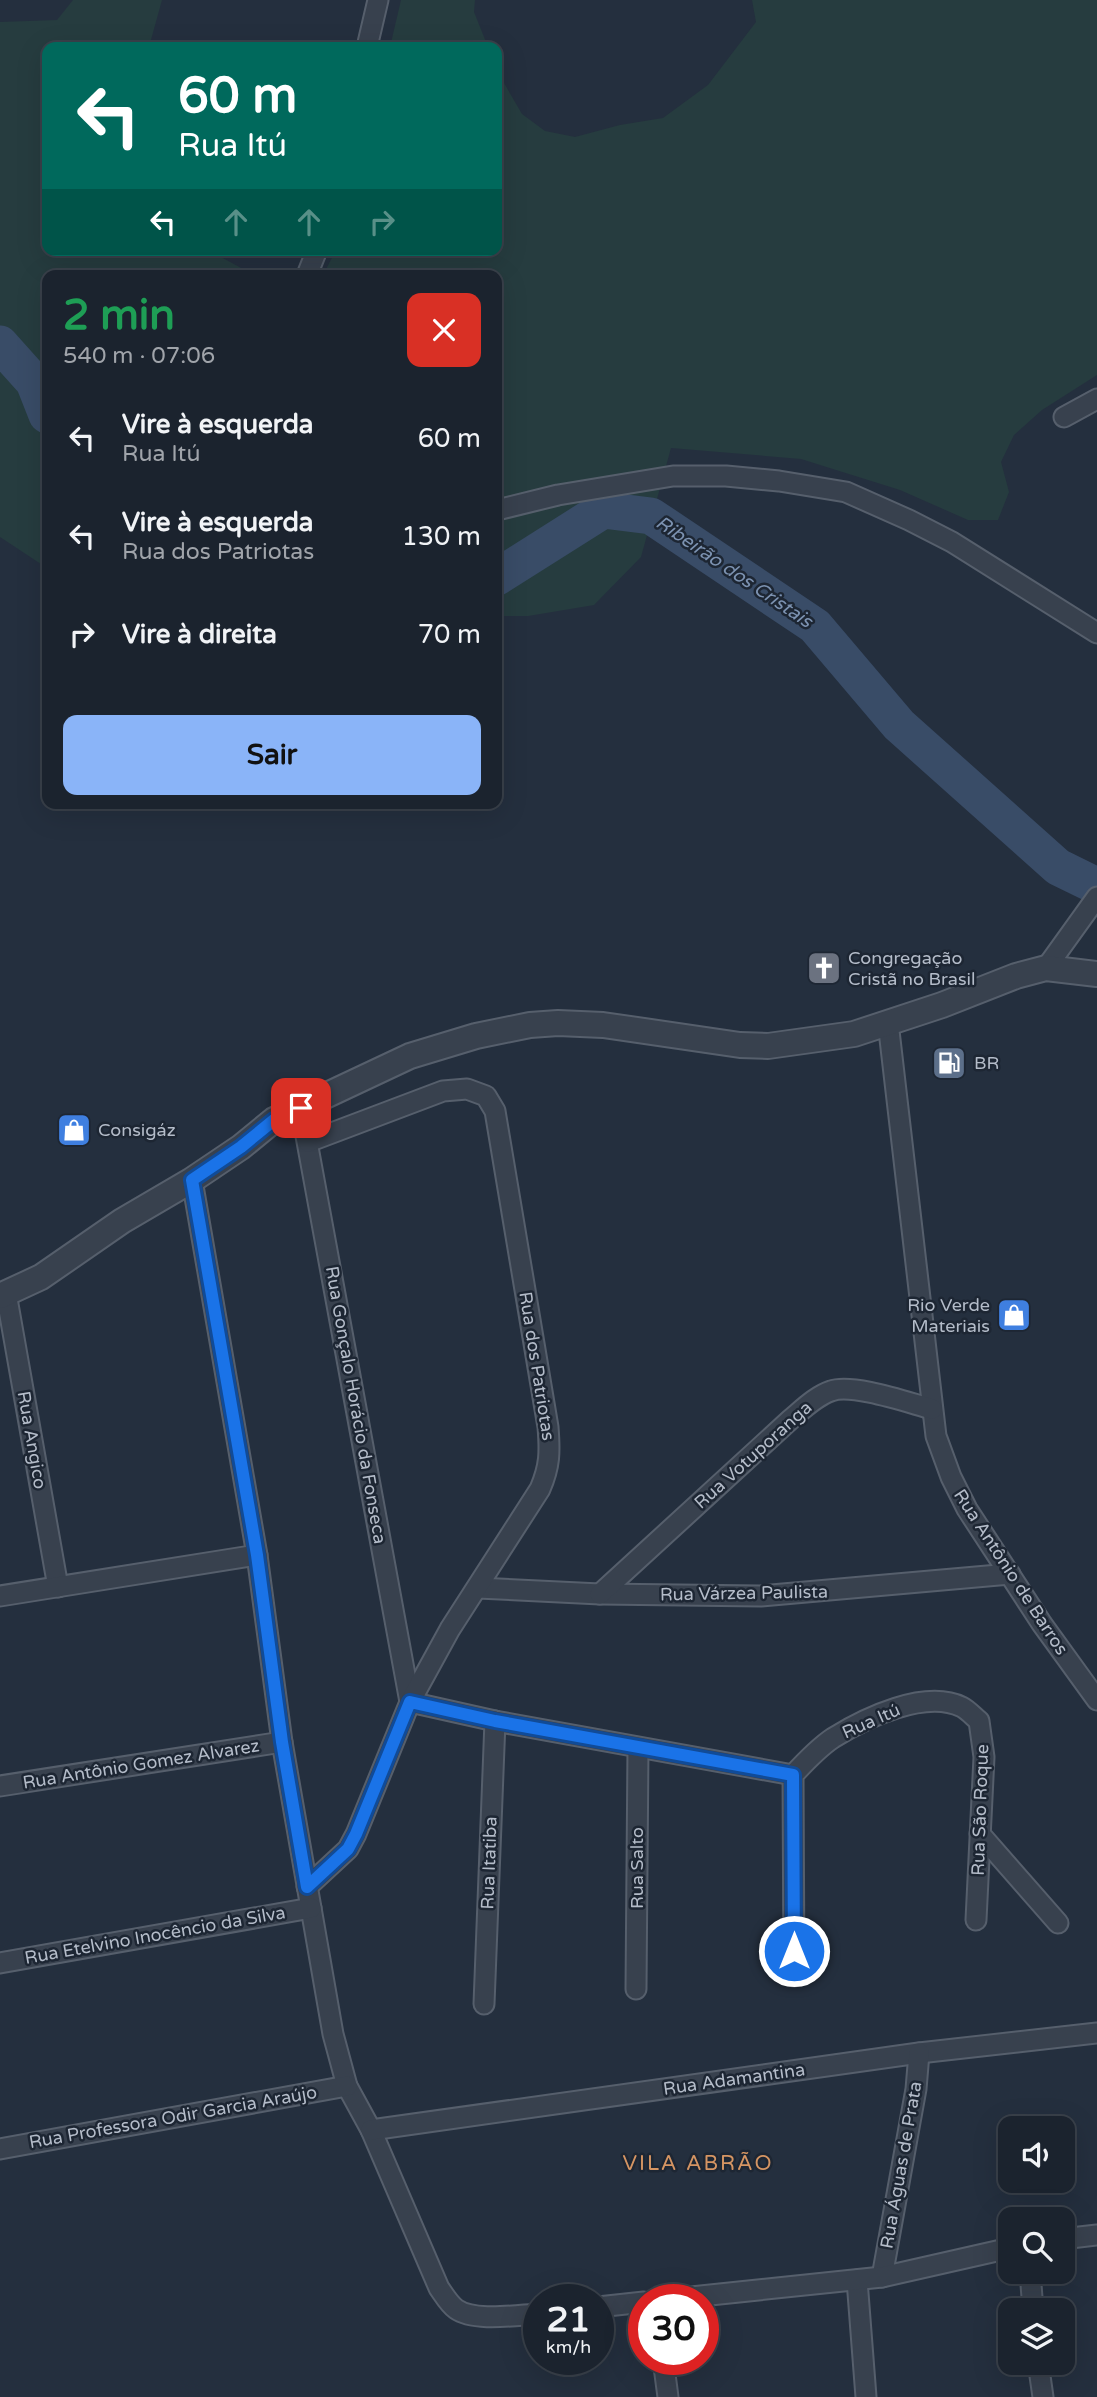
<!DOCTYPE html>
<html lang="pt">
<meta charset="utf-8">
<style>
:root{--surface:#1b232e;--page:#282f3a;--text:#f1f3f6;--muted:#a0a4aa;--line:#39404a;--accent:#8ab4f8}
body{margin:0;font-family:"Varela Round",sans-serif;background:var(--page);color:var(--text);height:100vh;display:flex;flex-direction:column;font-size:26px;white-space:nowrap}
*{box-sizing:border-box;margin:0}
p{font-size:23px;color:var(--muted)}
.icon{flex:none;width:38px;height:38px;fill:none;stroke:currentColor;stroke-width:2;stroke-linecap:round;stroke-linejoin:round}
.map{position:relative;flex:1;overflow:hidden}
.drawer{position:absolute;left:42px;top:270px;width:460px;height:539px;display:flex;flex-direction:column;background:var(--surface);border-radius:14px;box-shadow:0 7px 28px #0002,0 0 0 2px var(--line)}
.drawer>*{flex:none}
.guide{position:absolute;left:42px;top:42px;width:460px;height:214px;border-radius:14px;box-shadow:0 7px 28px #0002,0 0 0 2px var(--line);background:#00695c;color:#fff;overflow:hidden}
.controls{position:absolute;left:998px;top:2116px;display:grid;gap:14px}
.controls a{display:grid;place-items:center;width:77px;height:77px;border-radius:14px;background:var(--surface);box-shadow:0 7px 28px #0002,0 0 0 2px var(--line);font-size:35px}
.speed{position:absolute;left:523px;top:2284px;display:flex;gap:14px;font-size:35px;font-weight:700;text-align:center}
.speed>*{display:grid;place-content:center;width:91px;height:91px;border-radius:50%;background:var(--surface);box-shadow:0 7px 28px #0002,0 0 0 2px var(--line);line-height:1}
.speed small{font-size:18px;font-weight:400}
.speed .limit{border:10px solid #d22;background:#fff;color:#111}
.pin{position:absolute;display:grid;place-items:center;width:60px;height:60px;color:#fff;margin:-30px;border-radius:14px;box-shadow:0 4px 10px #0006}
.me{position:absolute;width:77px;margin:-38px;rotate:0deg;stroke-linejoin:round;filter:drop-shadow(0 0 5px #0008)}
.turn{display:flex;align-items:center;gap:24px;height:147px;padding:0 21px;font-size:32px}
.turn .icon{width:91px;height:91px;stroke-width:2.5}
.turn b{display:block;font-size:49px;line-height:60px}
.lanes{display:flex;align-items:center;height:66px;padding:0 21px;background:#0003;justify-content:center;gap:35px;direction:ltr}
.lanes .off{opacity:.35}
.round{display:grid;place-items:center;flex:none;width:74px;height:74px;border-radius:14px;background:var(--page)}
.overview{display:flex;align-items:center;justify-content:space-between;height:119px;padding:0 21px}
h1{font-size:42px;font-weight:700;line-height:52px;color:#1e9e55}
.button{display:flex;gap:14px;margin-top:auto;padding:14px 21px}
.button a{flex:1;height:80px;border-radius:14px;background:var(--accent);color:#111;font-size:28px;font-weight:700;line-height:80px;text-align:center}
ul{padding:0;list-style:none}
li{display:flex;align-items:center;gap:21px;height:98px;padding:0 21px}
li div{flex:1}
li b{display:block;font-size:26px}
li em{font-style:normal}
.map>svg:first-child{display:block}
.green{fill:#263c3f}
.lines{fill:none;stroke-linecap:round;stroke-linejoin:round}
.river{stroke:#394c67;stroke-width:37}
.minor-casing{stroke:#565f6c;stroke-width:23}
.tertiary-casing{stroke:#565f6c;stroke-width:28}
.minor{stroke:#38414e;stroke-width:19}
.tertiary{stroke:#38414e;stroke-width:24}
.route-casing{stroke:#114b97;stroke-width:18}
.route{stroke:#1a73e8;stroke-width:12}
.labels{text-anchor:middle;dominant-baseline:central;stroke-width:5;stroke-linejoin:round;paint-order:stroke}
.poi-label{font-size:18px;fill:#b4bcc9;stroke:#1d2633;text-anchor:start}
.street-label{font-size:18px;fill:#b4bcc9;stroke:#1d2633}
.water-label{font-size:19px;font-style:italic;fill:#7c92b1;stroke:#1d2633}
.quarter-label{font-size:21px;letter-spacing:2px;fill:#d59563;stroke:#1d2633}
</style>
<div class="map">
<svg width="1097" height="2397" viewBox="0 0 1097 2397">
<rect width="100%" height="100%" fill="#242f3e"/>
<g class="green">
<path d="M73 0H162L149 47H47V250H208L254 275H47V568L0 537V22L57 20Z"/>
<path d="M401 0H475L474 12 488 47H390Z"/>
<path d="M752 0H1097V375L1042 410 1014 435 1001 462 1009 492 998 520H968L900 490 801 459 671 448 641 557 594 605 528 616H497V275H323L336 250H497V71L522 114 545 131 575 137 620 125 663 118 708 85 756 22Z"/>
</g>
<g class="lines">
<g class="river">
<path d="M0 344 34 382 47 415"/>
<path d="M497 577 603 510 651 516 815 626 899 725 1058 867 1097 886"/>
</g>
<g class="minor-casing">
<g id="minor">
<path d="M367 47 378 0"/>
<path d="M307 275 317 250"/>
<path d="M1064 417 1097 399"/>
<path d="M497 510 558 495 673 476H726L779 481 846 492 909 520 952 542 1097 633"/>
<path d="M1046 968 1097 897"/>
<path d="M888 1022 936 1436 951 1477 967 1509 1042 1624 1097 1700"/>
<path d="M301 1109 410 1702"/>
<path d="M192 1180 257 1555 282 1742 333 2034 347 2086 371 2130 439 2288C444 2295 449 2304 456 2309 474 2322 517 2315 539 2314"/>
<path d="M6 1293 58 1587"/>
<path d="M478 1588 600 1594 761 1596 1010 1574"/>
<path d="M600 1594 791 1419C803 1409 816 1396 831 1391 852 1383 909 1403 932 1409"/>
<path d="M0 1596 257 1555"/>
<path d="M410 1702 495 1721 793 1775"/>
<path d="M0 1786 282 1742"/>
<path d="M980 1834 1058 1923"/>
<path d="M307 1887 348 1849 356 1834 410 1702 450 1629 540 1489C550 1466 550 1452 548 1427L495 1111 486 1096 467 1089 443 1091 308 1142"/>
<path d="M0 1963 311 1908"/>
<path d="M794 1976 793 1775C805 1762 818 1748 833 1738 865 1718 925 1689 962 1707 968 1710 974 1717 979 1721L984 1757 976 1920"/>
<path d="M636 1989 638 1748"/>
<path d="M484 2004 495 1721"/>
<path d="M371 2130 919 2053 1097 2033"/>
<path d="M0 2149 347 2086"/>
<path d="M1062 2239 1097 2235"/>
<path d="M1030 2272 1033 2310"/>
<path d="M882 2277 916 2089 919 2053"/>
<path d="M857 2280 866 2397"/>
<path d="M662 2300 882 2277 1010 2248"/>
<path d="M598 2307 644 2302"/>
<path d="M663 2359 668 2397"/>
<path d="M1038 2362 1043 2397"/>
</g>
</g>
<g class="tertiary-casing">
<path id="tertiary" d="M0 1296 41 1277 122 1221 192 1180 241 1147 274 1120 410 1056 476 1036 530 1025 558 1023 603 1025 740 1045 768 1046 854 1034 942 1005 1016 976 1046 968 1097 974"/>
</g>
<use href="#minor" class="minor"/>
<use href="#tertiary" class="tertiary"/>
</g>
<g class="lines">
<g class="route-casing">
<path id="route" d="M301 1108 274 1120 241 1147 192 1180 257 1555 282 1742 307 1887 348 1849 356 1834 410 1702 495 1721 793 1775 794 1951"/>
</g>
<use href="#route" class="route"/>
</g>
<defs>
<g id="church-square" transform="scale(1.75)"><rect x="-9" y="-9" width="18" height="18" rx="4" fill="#6b7280" stroke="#1d2633"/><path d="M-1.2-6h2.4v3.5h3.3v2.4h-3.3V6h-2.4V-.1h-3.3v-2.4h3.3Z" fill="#fff"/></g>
<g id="fuel-square" transform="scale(1.75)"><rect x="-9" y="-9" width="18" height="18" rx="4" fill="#5c6f8a" stroke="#1d2633"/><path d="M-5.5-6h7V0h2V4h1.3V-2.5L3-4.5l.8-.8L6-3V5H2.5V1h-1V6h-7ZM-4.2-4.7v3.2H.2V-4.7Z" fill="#fff"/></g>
<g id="shop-square" transform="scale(1.75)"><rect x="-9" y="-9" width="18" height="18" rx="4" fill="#3f7fe0" stroke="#1d2633"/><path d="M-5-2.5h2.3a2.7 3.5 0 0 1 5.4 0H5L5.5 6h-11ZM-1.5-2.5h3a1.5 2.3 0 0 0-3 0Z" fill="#fff"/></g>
</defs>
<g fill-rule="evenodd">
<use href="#church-square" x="824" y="968"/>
<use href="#fuel-square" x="949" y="1063"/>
<use href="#shop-square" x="74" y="1130"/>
<use href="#shop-square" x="1014" y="1315"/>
</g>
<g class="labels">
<g class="poi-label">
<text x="848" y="958">Congregação<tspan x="848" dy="21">Cristã no Brasil</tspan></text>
<text x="974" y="1063">BR</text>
<text x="98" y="1130">Consigáz</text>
<text x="990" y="1305" text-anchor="end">Rio Verde<tspan x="990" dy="21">Materiais</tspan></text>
</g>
<g class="street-label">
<text transform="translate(537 1366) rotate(81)">Rua dos Patriotas</text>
<text transform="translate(356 1405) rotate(80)">Rua Gonçalo Horácio da Fonseca</text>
<text transform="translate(32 1440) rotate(80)">Rua Angico</text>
<text transform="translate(753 1455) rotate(-42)">Rua Votuporanga</text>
<text transform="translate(1011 1572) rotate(57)">Rua Antônio de Barros</text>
<text transform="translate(744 1593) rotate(-1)">Rua Várzea Paulista</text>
<text transform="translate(871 1721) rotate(-24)">Rua Itú</text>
<text transform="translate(141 1764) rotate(-9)">Rua Antônio Gomez Alvarez</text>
<text transform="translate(980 1810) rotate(-88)">Rua São Roque</text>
<text transform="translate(489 1863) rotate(-88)">Rua Itatiba</text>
<text transform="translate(637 1868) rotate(-90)">Rua Salto</text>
<text transform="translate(155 1935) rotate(-10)">Rua Etelvino Inocêncio da Silva</text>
<text transform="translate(734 2079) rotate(-8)">Rua Adamantina</text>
<text transform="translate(173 2117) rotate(-10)">Rua Professora Odir Garcia Araújo</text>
<text transform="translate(901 2165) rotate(-80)">Rua Águas de Prata</text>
</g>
<g class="water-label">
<text transform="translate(734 572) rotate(34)">Ribeirão dos Cristais</text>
</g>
<g class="quarter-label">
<text x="698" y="2163">VILA ABRÃO</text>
</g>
</g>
</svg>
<div class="controls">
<a><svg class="icon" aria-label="sound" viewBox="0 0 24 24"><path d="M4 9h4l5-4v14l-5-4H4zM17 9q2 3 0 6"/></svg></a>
<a><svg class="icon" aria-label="search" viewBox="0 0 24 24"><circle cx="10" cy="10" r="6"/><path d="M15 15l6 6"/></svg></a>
<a><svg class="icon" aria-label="layers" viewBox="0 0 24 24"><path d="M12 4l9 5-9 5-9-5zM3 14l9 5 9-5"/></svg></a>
</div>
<div class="speed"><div>21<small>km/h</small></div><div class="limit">30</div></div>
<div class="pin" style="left:301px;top:1108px;background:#d93025"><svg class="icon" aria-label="arrive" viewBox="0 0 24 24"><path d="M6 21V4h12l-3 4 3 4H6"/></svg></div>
<svg class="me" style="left:794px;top:1951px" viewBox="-20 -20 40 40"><circle r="17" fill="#1a73e8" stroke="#fff" stroke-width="3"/><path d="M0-11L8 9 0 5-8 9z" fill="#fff"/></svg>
<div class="guide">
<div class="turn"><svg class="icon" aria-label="left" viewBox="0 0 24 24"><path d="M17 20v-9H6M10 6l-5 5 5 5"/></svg><div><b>60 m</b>Rua Itú</div></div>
<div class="lanes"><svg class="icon" aria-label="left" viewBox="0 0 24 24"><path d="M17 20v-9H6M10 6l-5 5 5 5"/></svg><svg class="icon off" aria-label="ahead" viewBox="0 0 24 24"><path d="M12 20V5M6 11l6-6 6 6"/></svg><svg class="icon off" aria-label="ahead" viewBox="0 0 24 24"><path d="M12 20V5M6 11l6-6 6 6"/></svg><svg class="icon off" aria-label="right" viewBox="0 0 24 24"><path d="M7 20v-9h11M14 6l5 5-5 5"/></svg></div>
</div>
<section class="drawer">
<div class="overview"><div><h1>2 min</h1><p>540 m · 07:06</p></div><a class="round" style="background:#d93025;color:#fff"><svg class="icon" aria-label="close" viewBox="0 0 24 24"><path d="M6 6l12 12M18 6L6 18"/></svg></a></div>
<ul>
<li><svg class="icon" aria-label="left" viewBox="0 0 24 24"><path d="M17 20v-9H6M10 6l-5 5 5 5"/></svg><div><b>Vire à esquerda</b><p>Rua Itú</p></div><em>60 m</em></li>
<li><svg class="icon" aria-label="left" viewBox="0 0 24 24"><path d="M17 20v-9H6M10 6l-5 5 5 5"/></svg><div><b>Vire à esquerda</b><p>Rua dos Patriotas</p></div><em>130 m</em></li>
<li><svg class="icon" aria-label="right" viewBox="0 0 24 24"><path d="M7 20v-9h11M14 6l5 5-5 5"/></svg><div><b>Vire à direita</b></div><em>70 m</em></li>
</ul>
<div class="button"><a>Sair</a></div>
</section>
</div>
